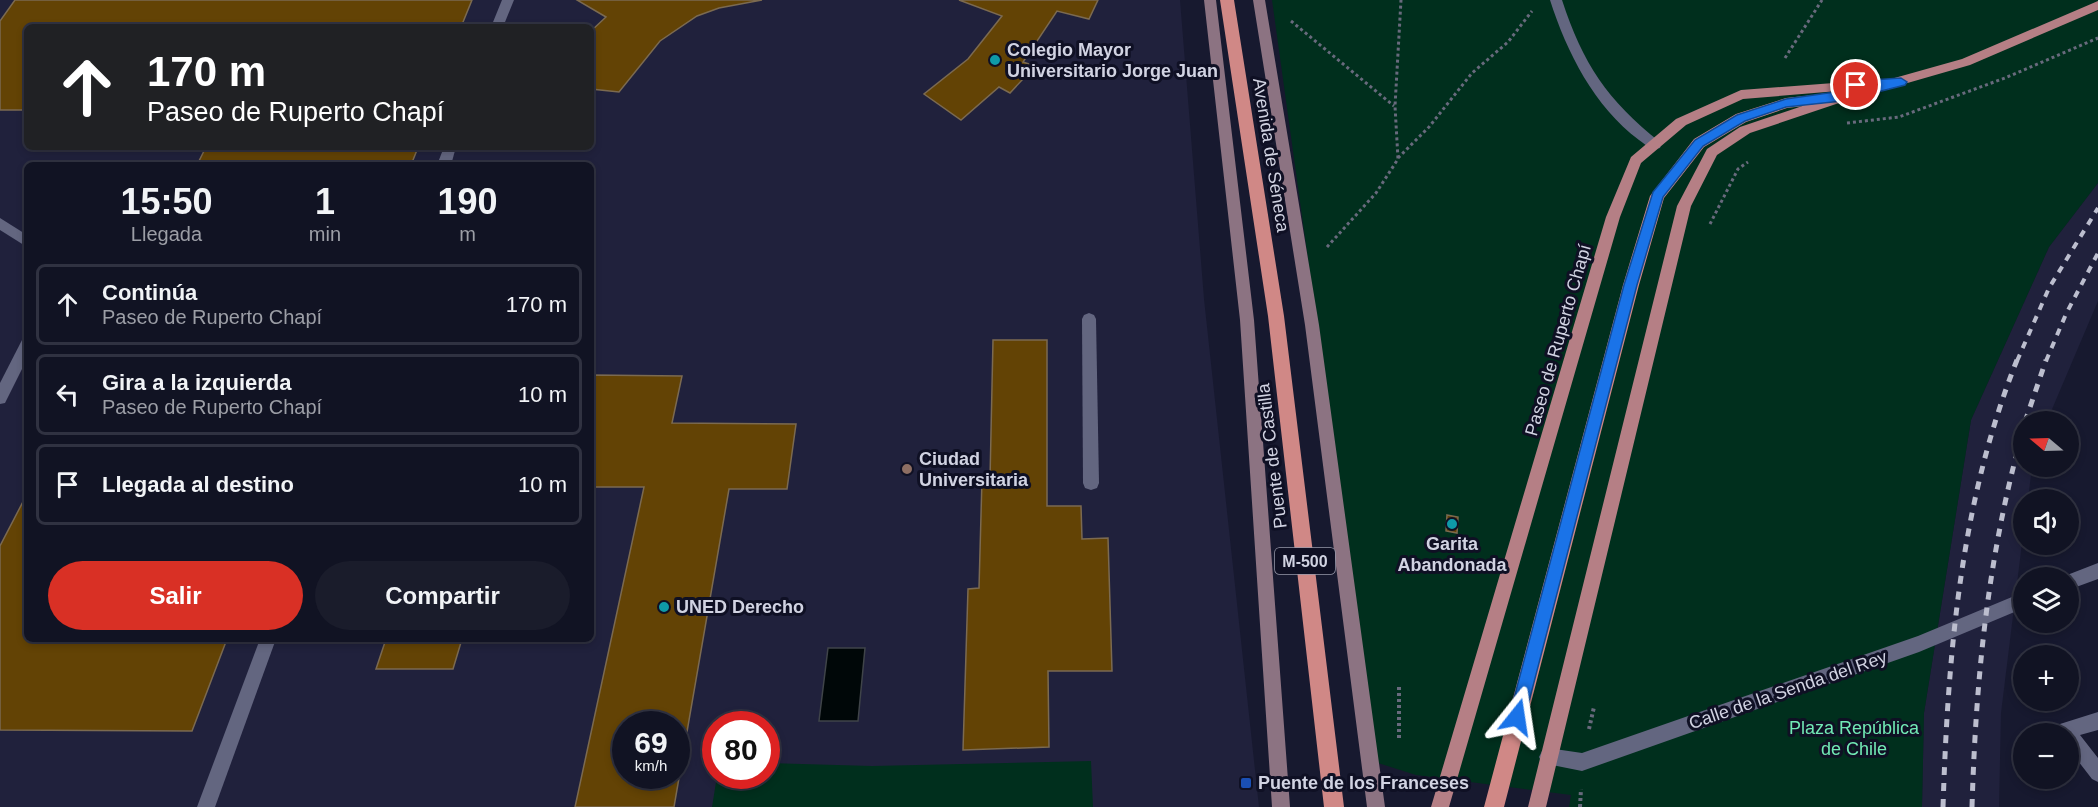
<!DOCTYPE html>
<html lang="es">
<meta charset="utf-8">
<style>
:root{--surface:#111323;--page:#1a1c2b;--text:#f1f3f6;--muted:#9c9ea6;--line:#303241;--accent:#d93025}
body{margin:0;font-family:Helvetica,sans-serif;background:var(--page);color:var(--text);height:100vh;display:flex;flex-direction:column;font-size:22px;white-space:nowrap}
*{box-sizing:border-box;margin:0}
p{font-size:20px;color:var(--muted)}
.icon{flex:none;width:33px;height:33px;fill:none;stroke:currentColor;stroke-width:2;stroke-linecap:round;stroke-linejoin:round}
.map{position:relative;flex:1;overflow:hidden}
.details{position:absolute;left:24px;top:162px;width:570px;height:480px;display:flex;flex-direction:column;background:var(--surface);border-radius:9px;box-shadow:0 3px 9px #0003,0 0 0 2px var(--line)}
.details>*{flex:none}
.hud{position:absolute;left:24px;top:24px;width:570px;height:126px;border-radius:9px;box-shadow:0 3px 9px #0003,0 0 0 2px var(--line);background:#202124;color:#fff;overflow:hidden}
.needle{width:39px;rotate:289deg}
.controls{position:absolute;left:2013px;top:411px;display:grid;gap:12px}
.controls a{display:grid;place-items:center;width:66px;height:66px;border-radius:50%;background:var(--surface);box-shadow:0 3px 9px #0003,0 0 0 2px var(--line);font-size:30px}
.speed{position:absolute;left:612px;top:711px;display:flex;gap:12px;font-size:30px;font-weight:700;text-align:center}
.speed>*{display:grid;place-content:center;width:78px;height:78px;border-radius:50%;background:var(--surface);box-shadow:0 3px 9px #0003,0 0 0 2px var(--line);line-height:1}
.speed small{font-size:15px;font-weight:400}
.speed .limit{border:9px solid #d22;background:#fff;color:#111}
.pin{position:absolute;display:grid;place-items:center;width:51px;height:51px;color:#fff;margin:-26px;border:3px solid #fff;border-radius:50%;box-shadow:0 2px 6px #0007}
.me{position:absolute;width:66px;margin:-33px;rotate:15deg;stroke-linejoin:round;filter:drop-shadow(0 0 4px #0008)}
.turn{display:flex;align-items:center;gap:21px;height:126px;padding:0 24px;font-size:27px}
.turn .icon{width:78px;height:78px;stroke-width:2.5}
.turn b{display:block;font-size:42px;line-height:51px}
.eta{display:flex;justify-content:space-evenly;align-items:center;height:102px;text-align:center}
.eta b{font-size:36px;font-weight:600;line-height:42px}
.primary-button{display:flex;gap:12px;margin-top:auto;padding:12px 24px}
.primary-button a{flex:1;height:69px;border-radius:36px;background:var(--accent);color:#fff;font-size:24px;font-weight:600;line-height:69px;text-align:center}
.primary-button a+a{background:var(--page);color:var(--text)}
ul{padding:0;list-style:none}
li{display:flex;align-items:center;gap:18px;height:81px;margin:0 12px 9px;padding:0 12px;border:3px solid var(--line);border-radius:9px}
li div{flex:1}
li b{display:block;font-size:22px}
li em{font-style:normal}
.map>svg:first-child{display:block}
.built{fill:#20213c;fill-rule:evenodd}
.green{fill:#002f1d}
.water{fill:#000708;stroke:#3f4449;stroke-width:1.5}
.building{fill:#634305;stroke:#7b6a51;stroke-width:1.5;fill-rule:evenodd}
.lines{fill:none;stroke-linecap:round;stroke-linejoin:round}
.path-far1{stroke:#686a7d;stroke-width:3;stroke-dasharray:3 3;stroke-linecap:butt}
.path{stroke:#686a7d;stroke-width:4;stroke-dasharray:3 3;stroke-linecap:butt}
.service{fill:#636680;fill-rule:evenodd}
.pedestrian{fill:#636680;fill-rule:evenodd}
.minor{fill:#636680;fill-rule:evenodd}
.tertiary{fill:#636680;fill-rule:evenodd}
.secondary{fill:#8c7382;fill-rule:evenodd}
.primary{fill:#b57f85;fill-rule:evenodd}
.trunk{fill:#d08886;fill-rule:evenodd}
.rail-far1{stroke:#bcbece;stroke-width:4;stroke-dasharray:7 7;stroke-linecap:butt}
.rail{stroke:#bcbece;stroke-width:5;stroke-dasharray:8 8;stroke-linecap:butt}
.route{fill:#1a73e8;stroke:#114b97;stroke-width:1.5}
.culture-dot{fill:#0f9aa8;stroke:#0f1024;stroke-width:2}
.education-dot{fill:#8d6e63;stroke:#0f1024;stroke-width:2}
.transit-dot{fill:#1a4fb4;stroke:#0f1024;stroke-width:2}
.labels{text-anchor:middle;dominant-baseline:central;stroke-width:6;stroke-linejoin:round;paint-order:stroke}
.shield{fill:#0f1024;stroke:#9798a9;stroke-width:1.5}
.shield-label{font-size:16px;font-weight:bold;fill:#d1d3e2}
.poi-label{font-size:18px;font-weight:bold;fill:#d1d3e2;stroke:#0f1024;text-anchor:start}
.street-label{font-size:18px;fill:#d1d3e2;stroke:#0f1024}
.park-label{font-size:18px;fill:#72eab5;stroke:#0f1024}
</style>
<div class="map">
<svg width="2098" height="807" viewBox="0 0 2098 807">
<rect width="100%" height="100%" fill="#17192f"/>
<g class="built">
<path d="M0 0H1180L1204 299 1259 807H0ZM27 27H591V147H27ZM27 165H591V639H27ZM626 724H676V776H626ZM716 724H766V776H716Z"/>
<path d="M2098 183V301L2047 421 2024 422V466L2032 467 2028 499 2024 500 2023 535 2001 713 1999 807H1922L1924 713 1971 420 2049 247Z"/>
</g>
<g class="green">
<path d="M1272 0H2098V183L2049 247 1971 420 1924 713 1922 807H1569L1571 795 1416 775 1378 763Z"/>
<path d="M1091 761 1093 807H712L717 776H766L767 763 872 766Z"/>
</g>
<path class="water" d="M828 648H865L858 721H819Z"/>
<g class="building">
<path d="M15 0H472L461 27H27V110H0V21Z"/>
<path d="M577 0H762L719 8 697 16 660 41 619 92 591 89V31L606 17Z"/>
<path d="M959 0H1098L1089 19 1057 11 1023 62 1035 66 1010 93 999 87 961 120 924 94 968 59 1002 16Z"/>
<path d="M205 149 417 150 411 165H197Z"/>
<path d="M993 340H1047V506H1081L1082 539 1108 538 1112 671H1048L1049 747 963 750 968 589 979 588 982 479H990Z"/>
<path d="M591 375 682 376 672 423 796 424 787 489H729L674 807H575L644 487H591ZM626 724H676V776H626Z"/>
<path d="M27 494V639H227L192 731 0 730V546Z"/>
<path d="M1447 515 1458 517 1457 533 1446 531Z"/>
<path d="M386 639H462L453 669H376Z"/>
</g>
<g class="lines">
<g class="path-far1">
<path d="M1291 21 1394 106"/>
<path d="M1785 58 1822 0"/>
<path d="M1847 123 1899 117 2005 78 2098 38"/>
<path d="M1398 158 1429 127 1472 73 1508 42 1532 11"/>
<path d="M1710 224 1738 169 1748 162"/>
<path d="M1327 247 1376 193 1398 159 1395 106 1401 0"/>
</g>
<g class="path">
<path d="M1399 687V740"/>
<path d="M1589 729 1594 707"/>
<path d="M1580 807 1581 789"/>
</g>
<g class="service">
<path d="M1089 313 1094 315 1096 319 1099 483 1097 488 1091 490 1085 488 1083 483 1082 319 1084 315Z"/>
<path d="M2098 712V730L2080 735 2098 758V782L2092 779 2068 748V734H2059L2057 730 2060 724Z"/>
</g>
<path class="pedestrian" d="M1550 0H1562C1583 64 1607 100 1660 142L1661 145 1660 148C1651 151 1646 145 1639 140 1594 106 1567 53 1550 0Z"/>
<g class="minor">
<path d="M0 218 27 235V247L0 230Z"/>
<path d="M27 338V359L5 403 0 404V383L22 340Z"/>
<path d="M2098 563V579L2068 590V578L2062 577Z"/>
<path d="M2024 592V608L1919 652 1582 771 1542 763 1539 757 1542 751 1548 748 1582 753 1918 636Z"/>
</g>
<g class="tertiary">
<path d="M502 0H514L503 27H491Z"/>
<path d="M444 147H456L451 165H437Z"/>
<path d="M260 639H276L215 807H197Z"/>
</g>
<g class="secondary">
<path d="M1204 0H1216L1254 320 1290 807H1272L1240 320Z"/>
<path d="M1253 0H1265L1319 325 1385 807H1367L1305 325Z"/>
</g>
<path class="primary" d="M2098 1V10L1970 65 1845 101 1750 133 1717 155 1691 206 1546 807H1528L1677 206 1707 149 1740 127 1850 90 1743 99 1686 125 1641 163 1620 217 1449 807H1431L1606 217 1631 157 1676 119 1741 90 1860 81 1864 82 1866 86 1962 59Z"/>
<g class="trunk">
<path d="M1220 0H1234L1284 316 1344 807H1324L1268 316Z"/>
<path d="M1842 92 1847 93 1849 97 1847 101 1787 108 1746 122 1704 147 1664 198 1639 285 1504 807H1484L1623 285 1650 196 1694 139 1736 114 1786 98Z"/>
</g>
<g class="rail-far1">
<path d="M2017 361 2049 288 2098 208"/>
<path d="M2046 361 2066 314 2098 253"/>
</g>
<g class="rail">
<path d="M2025 422 2046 360"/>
<path d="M1943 807C1948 655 1960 503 2017 360"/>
<path d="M1972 807C1976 676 1988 553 2024 427"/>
</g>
</g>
<path class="route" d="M1901 78 1907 82 1905 85 1842 101 1786 107 1745 121 1703 146 1663 197 1637 285 1525 717 1523 723 1517 725 1512 723 1509 717 1624 285 1653 192 1695 140 1737 115 1786 99 1856 89 1850 85 1856 81Z"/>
<g class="culture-dot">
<circle cx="995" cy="60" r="6"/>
<circle cx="1452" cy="524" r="6"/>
<circle cx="664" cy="607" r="6"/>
</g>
<circle class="education-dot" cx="907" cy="469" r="6"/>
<rect class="transit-dot" x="1240" y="777" width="12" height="12" rx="3"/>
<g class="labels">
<rect class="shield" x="1275" y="548" width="60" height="26" rx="4.5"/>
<g class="shield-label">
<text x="1305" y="561">M-500</text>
</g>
<g class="poi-label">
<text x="1007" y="50">Colegio Mayor<tspan x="1007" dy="21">Universitario Jorge Juan</tspan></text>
<text x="919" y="459">Ciudad<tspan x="919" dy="21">Universitaria</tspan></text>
<text x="1452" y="544" text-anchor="middle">Garita<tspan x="1452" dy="21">Abandonada</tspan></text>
<text x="676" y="607">UNED Derecho</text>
<text x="1258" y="783">Puente de los Franceses</text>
</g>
<g class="street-label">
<text transform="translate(1271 155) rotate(81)">Avenida de Séneca</text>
<text transform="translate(1558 340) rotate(-74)">Paseo de Ruperto Chapí</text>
<text transform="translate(1272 456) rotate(-97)">Puente de Castilla</text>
<text transform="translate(1788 690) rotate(-19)">Calle de la Senda del Rey</text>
</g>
<g class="park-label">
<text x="1854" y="728">Plaza República<tspan x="1854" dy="21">de Chile</tspan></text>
</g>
</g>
</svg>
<div class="controls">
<a><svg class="needle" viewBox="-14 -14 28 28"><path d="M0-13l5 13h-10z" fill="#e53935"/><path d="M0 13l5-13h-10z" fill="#9c9ea6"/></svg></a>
<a><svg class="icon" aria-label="sound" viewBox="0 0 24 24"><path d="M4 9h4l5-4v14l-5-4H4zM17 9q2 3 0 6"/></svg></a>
<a><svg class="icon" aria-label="layers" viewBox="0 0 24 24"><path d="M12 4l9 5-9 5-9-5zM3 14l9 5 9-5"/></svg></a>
<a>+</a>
<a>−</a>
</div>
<div class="speed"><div>69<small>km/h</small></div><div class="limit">80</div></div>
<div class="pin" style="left:1856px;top:85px;background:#d93025"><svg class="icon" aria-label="arrive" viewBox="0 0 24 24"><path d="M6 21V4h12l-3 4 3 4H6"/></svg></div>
<svg class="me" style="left:1517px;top:717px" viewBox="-20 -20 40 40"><path d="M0-17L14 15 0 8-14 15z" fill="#1a73e8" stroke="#fff" stroke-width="4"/></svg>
<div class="hud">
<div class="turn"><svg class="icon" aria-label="ahead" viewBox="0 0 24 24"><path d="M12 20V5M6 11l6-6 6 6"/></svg><div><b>170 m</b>Paseo de Ruperto Chapí</div></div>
</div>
<section class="details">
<div class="eta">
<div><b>15:50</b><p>Llegada</p></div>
<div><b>1</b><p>min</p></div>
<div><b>190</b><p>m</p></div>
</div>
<ul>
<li><svg class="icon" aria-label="ahead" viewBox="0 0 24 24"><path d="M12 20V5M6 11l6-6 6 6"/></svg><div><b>Continúa</b><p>Paseo de Ruperto Chapí</p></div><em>170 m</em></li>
<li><svg class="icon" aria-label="left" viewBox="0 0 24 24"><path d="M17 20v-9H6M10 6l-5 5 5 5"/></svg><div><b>Gira a la izquierda</b><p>Paseo de Ruperto Chapí</p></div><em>10 m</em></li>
<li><svg class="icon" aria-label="arrive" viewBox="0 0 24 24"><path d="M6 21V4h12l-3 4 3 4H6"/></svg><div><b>Llegada al destino</b></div><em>10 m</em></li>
</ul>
<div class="primary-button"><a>Salir</a><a>Compartir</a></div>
</section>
</div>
